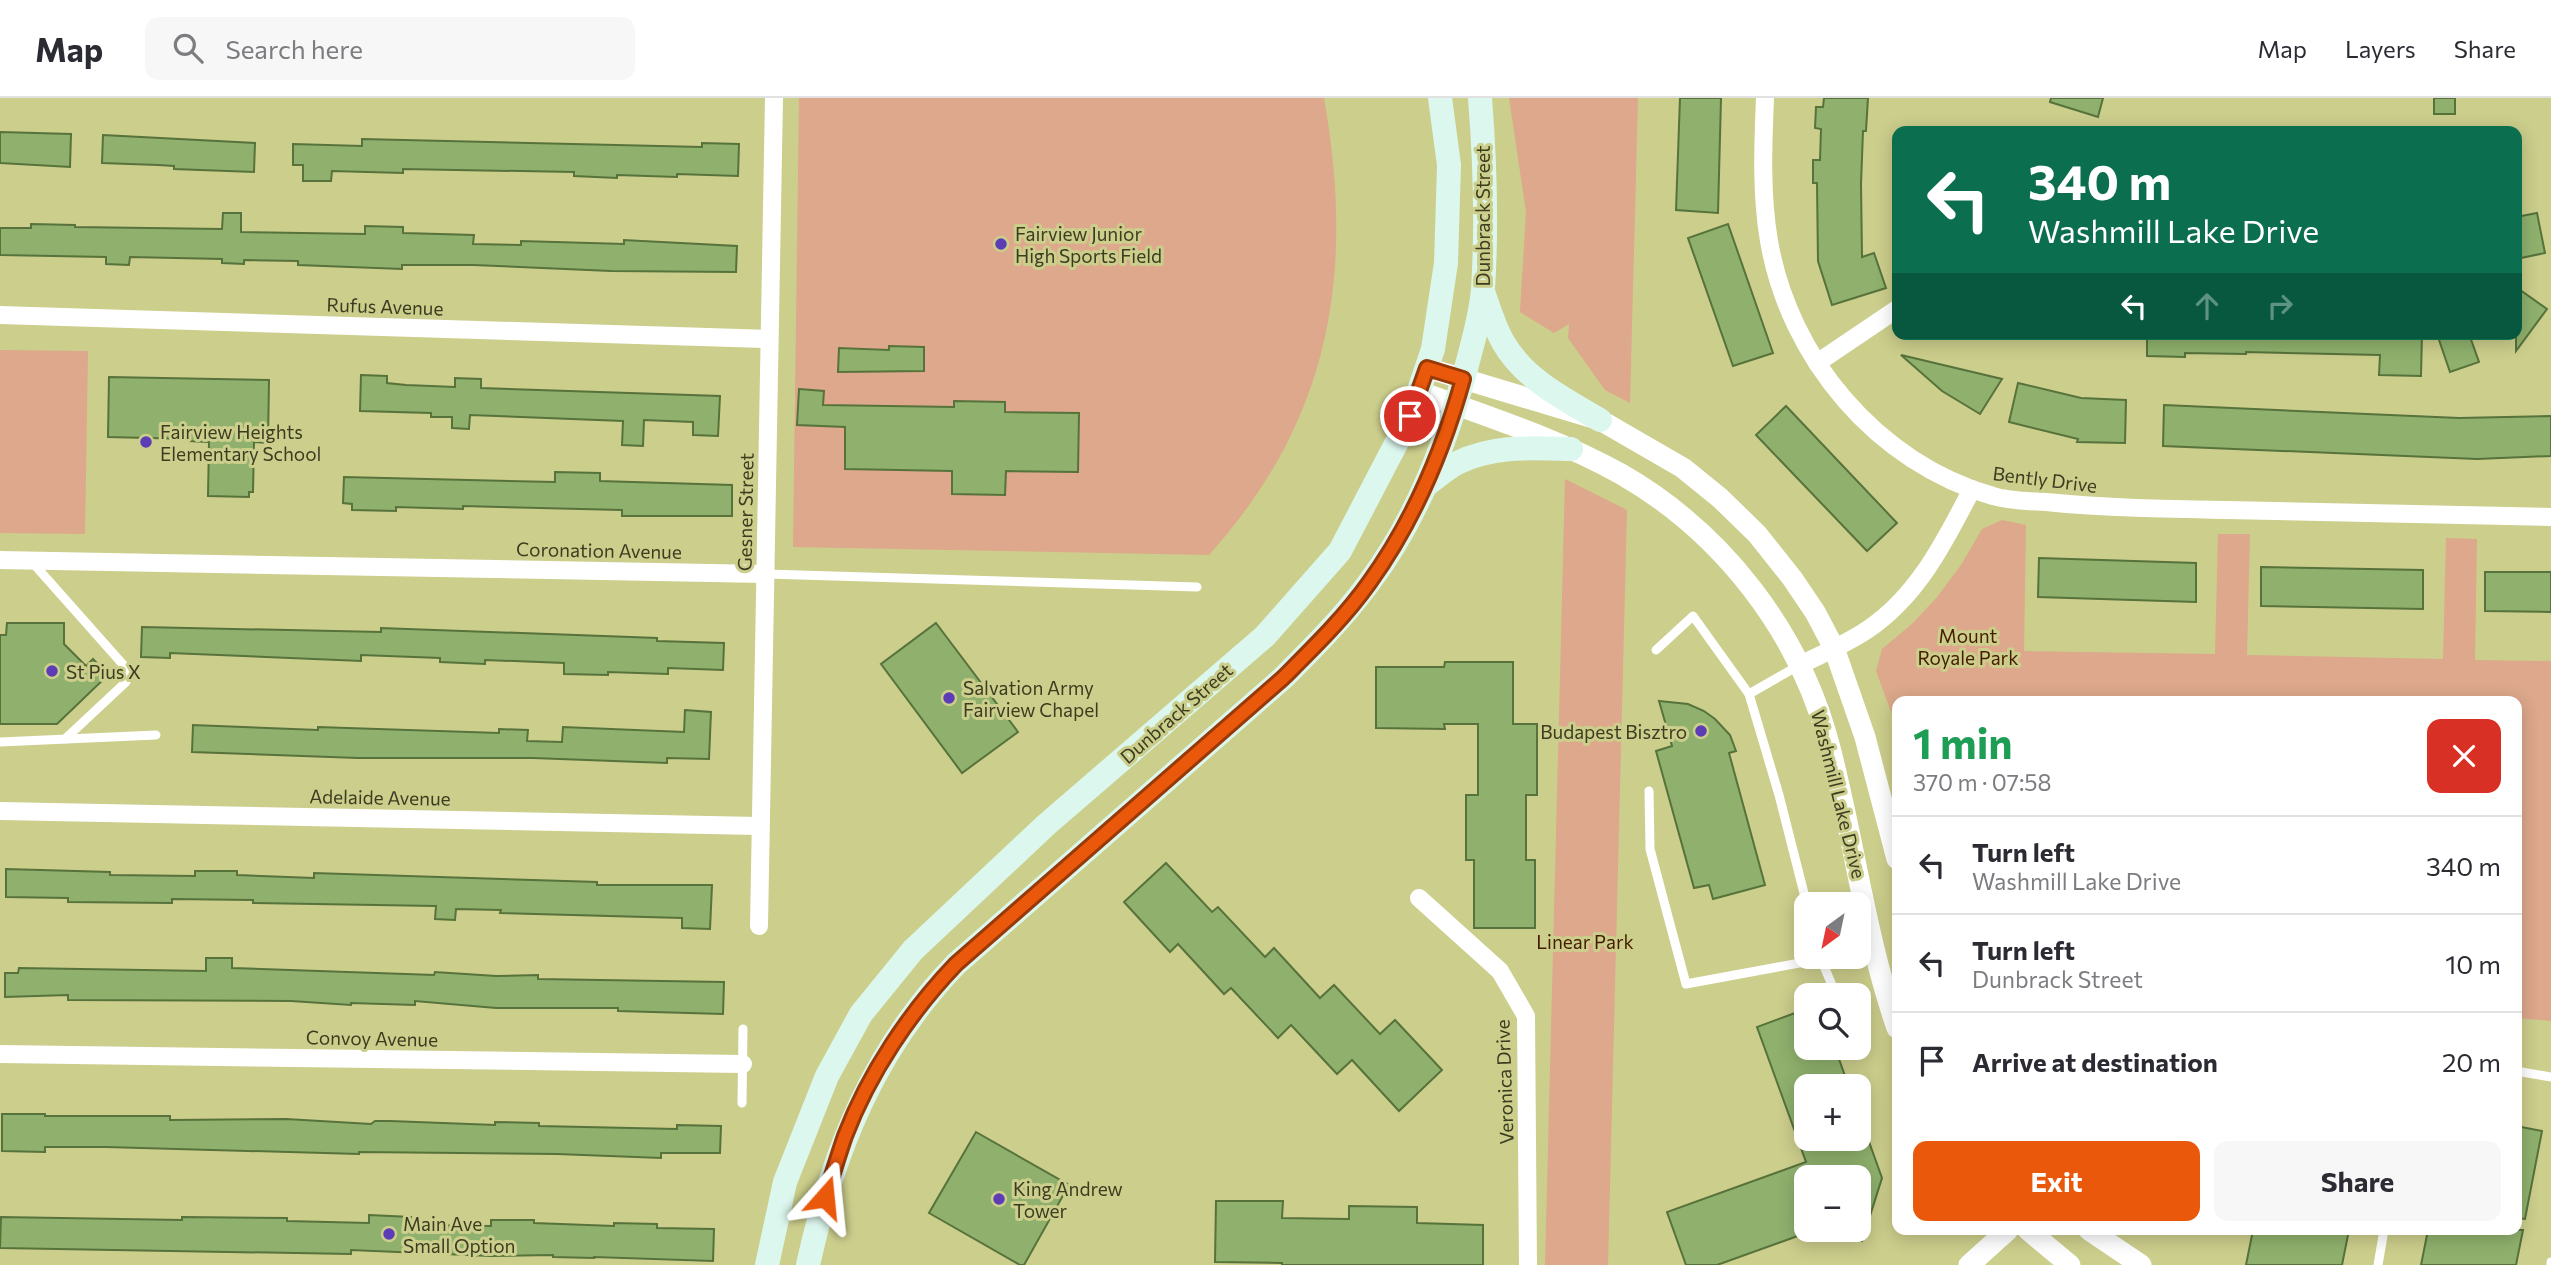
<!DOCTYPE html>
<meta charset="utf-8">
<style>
:root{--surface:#fff;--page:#f7f7f7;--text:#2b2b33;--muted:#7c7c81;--line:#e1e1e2;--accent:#ea580c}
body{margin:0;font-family:Commissioner,sans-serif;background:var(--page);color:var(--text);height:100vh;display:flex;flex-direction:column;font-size:26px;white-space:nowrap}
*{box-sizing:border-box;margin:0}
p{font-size:23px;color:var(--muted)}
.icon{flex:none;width:38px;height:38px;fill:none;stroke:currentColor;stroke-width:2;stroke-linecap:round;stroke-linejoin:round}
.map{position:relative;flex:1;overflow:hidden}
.sheet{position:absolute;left:1892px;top:598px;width:630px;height:539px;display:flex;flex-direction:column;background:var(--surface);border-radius:14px;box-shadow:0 4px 18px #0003}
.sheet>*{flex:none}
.guide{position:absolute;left:1892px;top:28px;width:630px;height:214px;border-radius:14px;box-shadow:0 4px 18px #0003;background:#0b6e4f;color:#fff;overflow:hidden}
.needle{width:46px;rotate:213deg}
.buttons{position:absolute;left:1794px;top:794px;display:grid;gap:14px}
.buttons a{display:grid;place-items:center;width:77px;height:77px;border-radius:14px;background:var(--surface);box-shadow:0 4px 18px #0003;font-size:35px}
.pin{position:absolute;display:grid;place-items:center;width:60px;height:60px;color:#fff;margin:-30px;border:4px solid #fff;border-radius:50%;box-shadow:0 2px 7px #0007}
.me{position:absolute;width:77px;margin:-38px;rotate:18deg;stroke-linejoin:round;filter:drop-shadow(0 0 5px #0008)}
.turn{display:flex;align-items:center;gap:24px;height:147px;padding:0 21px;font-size:32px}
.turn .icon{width:91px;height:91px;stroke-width:2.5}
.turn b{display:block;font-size:49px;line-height:60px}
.lanes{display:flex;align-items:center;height:66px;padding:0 21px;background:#0003;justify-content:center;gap:35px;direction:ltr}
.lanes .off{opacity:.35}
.round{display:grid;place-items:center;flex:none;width:74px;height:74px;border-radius:14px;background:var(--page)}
.head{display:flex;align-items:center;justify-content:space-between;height:119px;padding:0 21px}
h1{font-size:42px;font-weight:700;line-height:52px;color:#1e9e55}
.cta{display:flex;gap:14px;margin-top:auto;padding:14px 21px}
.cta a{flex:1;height:80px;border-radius:14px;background:var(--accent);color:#fff;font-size:28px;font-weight:700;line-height:80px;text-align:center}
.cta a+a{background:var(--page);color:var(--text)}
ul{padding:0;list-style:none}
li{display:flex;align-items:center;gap:21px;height:98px;padding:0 21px;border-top:2px solid var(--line)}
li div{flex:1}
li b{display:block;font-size:26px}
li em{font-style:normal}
header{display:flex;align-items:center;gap:42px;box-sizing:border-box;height:98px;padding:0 35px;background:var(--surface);border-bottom:2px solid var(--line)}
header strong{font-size:33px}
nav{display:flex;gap:38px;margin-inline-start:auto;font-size:24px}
.search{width:490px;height:63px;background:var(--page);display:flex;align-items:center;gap:18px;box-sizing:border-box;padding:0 24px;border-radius:14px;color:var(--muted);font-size:26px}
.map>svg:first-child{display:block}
.green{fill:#dda88b}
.building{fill:#8fb16d;stroke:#57723b;stroke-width:2}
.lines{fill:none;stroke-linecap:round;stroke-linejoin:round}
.service{stroke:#fff;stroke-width:9}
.minor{stroke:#fff;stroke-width:18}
.tertiary{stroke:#fff;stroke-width:21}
.secondary{stroke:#dcf7ee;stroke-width:24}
.route-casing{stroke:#983908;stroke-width:18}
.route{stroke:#ea580c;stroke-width:12}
.poi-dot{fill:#5d3db5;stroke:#ccce8c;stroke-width:2.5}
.labels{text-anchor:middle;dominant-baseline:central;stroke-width:6;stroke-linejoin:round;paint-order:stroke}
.street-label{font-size:19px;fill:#3c3c21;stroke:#ccce8c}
.poi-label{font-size:19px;fill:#3c3c21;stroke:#ccce8c;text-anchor:start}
.park-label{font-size:19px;fill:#471b00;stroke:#ccce8c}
</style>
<header>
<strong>Map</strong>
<div class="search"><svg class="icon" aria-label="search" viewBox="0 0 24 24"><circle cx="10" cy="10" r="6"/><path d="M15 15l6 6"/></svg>Search here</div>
<nav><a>Map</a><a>Layers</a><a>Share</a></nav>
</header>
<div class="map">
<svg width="2551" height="1167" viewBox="0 0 2551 1167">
<rect width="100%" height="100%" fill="#ccce8c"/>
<g class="green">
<path d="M799 0H1324C1355 176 1331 321 1209 457L793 449Z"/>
<path d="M1509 0H1638L1630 305 1605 292 1568 240 1569 226 1554 235 1520 214 1526 114Z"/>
<path d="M0 252 88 253 85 436 0 435Z"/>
<path d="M1565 381 1627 412 1608 1167H1545Z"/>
<path d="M2002 422 2026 427 2024 553 2215 556 2218 436H2250L2247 557 2443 561 2446 440 2477 441 2475 562 2551 563V923L2517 920 2516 604H1897V630L1876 573 1882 551 1913 525 1937 499 1961 467 1982 431Z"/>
</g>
<g class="building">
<path d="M1680 0H1721L1718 115 1676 112Z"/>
<path d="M1824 0H1868L1866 33H1863L1861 86 1862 159 1874 155 1886 190 1832 207 1818 163 1817 85H1813V62H1820L1821 31 1815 30 1816 9H1823Z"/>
<path d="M2051 0H2103L2098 19 2050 4Z"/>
<rect x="2434" y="0" width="21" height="16"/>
<path d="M0 34 71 36 70 69 0 65Z"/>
<path d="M103 37 255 45 254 74 174 71V68L158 67 102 65Z"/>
<path d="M362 41 702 49V45L739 46 738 78 677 76V79L617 77V80L574 78V74L403 71V75L332 73 331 83H303V67H293V46L362 48Z"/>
<path d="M223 115H241V134L365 136V128L403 129V135L474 137 473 146 521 147V143L624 146V142L737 148 736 174 611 173 473 167H402V171L298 167V163L244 162V166L222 165V161L130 159 129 167 106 166V159L0 157V130H31V126L75 127V129L222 131Z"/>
<path d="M2537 115 2545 155 2516 161V119Z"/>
<path d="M1728 126 1773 255 1733 268 1688 140Z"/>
<path d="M2516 189 2547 211 2516 253Z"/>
<path d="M2147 236H2422L2421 278 2379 277 2380 257 2246 254V256L2185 255V259L2147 258Z"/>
<path d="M2437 236H2469L2479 264 2450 274Z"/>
<path d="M889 248 924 249V273L838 274 839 250 889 252Z"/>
<path d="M1901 257 2002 281 1980 316 1942 293Z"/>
<path d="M361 277 387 278V285L406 287 455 289V280L481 281V290L720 298 718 338 693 337V324L644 322 643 348 622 347 623 323 470 317 469 331 452 330V319H431V315L360 313Z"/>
<path d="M109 279 269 282 268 345 254 344 253 394H249V399L208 398 209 344 188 343V341L108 339Z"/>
<path d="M2018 285 2081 300 2126 302 2125 345 2077 344 2078 341 2009 324Z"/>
<path d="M799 291 824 293 823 307 954 309V303L1005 304V314L1079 315 1078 374 1006 373 1005 397 952 396V373L845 371V329L797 327Z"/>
<path d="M2164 307 2459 320 2551 318V358L2477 361 2163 348Z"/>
<path d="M1786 308 1897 425 1867 453 1756 337Z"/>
<path d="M555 374 600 375V383L732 387V418H622V412L463 408V411L396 409V413L352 412V406L343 405 344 379 555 384Z"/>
<path d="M2039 460 2196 465V504L2038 499Z"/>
<path d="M2261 469 2423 472V511L2261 508Z"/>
<path d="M2485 474H2551V514L2485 513Z"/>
<path d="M7 525H64V546L86 568 93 561 108 577 57 626H0V537H6Z"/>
<path d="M936 525 1018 634 962 675 881 566Z"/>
<path d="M142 529 381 534V530L657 540V543L724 545 723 572 668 570V576L608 574V577L564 576V565L485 562V566L440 564V560L361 557V563L170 555V560L141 559Z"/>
<path d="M1445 564H1513V626H1537V697H1526V762H1535V830H1474V762H1466V697H1478V626H1444L1445 631 1376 630V569H1444Z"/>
<path d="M1659 603 1688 606 1704 613 1715 621 1730 637 1736 653 1729 655 1765 787 1713 801 1709 787 1694 790 1656 653 1672 648Z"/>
<path d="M685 612 711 614 709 661 667 660V665L533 660H358L192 654 193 627 318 632V629L499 635V631L528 632 527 643 562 644 563 629 684 634Z"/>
<path d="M1166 765 1212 814 1218 809 1265 859 1274 850 1320 900 1334 887 1380 936 1395 922 1442 972 1399 1013 1352 962 1337 976 1291 927 1278 940 1231 890 1224 896 1178 846 1170 854 1124 804Z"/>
<path d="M6 771 110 774V777L195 778V773H237V777L314 780V775L597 784V787H712L710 831 682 830V820L500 815 501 812 456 811 455 822 435 821 436 808 253 805V802L172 801V805L68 804V800L6 799Z"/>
<path d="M206 860H232V870L434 877 435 874 496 878 538 877V881L724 884 723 916 618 913V910H496L415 903V907L351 905V907L291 903 68 902V897L5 899V875H18L19 870 206 873Z"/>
<path d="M1806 911V950H1835L1849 989H1806V1041H1868L1882 1080 1862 1143 1858 1142V1080H1806V1135L1717 1167H1686L1667 1114 1806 1064 1757 929Z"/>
<path d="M2 1016H45V1018H170V1022L286 1021 371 1026 375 1023H390L495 1027V1024L539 1025V1028L677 1031V1027L721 1028 720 1055H661V1060L557 1056 359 1054V1056L106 1049H45V1054L2 1053Z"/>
<path d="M2516 1028 2542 1033 2525 1121 2516 1120Z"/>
<path d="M976 1034 1069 1087 1024 1167H1020L929 1115Z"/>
<path d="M1216 1103H1283L1282 1120 1349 1121V1108L1417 1109V1125L1483 1127V1167H1282V1165L1215 1164Z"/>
<path d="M369 1117 411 1119 410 1127 491 1128V1122H534V1125L614 1128V1125L657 1126V1130L714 1131 713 1163 594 1159V1160L553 1159V1157L491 1158 351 1152V1156L0 1150 1 1119 182 1122V1119L287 1120V1123L369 1125Z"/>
<path d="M2253 1132H2349L2342 1167H2246Z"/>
<path d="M2428 1132H2523L2516 1167H2421Z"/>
</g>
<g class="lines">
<g class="service">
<path d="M32 464 127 571 126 584 65 641"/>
<path d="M766 476 1197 489"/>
<path d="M1656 552 1693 518 1749 596"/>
<path d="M1798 568 1749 596 1779 697 1807 807"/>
<path d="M0 644 156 637"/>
<path d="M1649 693 1650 751 1686 886 1821 861 1834 892"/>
<path d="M2516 973 2551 979"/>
<path d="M742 1005 743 931"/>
<path d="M2378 1167 2384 1132"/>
<path d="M2551 1167V1164"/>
</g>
<g class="minor">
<path d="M1765 0C1763 48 1761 96 1769 143 1789 260 1877 365 1993 398 2009 403 2029 403 2046 404 2106 410 2166 411 2226 412 2335 414 2443 416 2551 419"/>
<path d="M0 217 768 241"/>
<path d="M1817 265 1897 211"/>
<path d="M0 462 766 476"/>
<path d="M1800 567C1822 556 1846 546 1867 532 1918 498 1945 443 1972 391"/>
<path d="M0 713 759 728"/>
<path d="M1419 800 1500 873 1526 918 1528 1167"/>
<path d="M759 828 774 0"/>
<path d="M0 956 743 966"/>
</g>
<g class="tertiary">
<path d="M1427 270 1600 322 1683 370 1720 400 1757 436 1792 480 1815 514 1834 550 1865 639 1897 761"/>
<path d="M1420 294C1487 318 1558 341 1621 376 1722 434 1799 533 1829 646 1854 740 1865 838 1897 930"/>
<path d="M2028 1132 2070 1167"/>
<path d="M2089 1132 2141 1167"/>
<path d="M1969 1167 2008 1132"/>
</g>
<g class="secondary">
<path d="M1483 194C1489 210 1494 228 1503 244 1524 281 1564 301 1600 322"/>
<path d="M1426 387C1436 380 1446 371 1457 365 1494 347 1532 350 1571 351"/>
<path d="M767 1167 785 1084 827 978 861 916 913 852 1046 727 1265 538 1340 453 1410 319 1433 251 1446 165 1449 67 1440 0"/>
<path d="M808 1167C833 1053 874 951 956 866L1283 580C1313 550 1343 520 1368 486 1415 424 1445 348 1465 274 1472 248 1481 218 1483 191 1487 128 1485 63 1480 0"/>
</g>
</g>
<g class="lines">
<g class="route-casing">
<path id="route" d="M825 1099C832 1079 838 1058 845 1038 869 975 910 914 956 866L1283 580C1313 550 1344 520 1369 485 1413 424 1443 353 1463 281L1427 270 1410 318"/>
</g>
<use href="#route" class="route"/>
</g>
<g class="poi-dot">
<circle cx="1001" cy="146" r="7"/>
<circle cx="146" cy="344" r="7"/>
<circle cx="52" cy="573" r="7"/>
<circle cx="949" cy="600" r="7"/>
<circle cx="1701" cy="633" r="7"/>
<circle cx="999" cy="1101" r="7"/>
<circle cx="389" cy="1136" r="7"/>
</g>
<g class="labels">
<g class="street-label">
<text transform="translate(1482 118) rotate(-90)">Dunbrack Street</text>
<text transform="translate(385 208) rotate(2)">Rufus Avenue</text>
<text transform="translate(2045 381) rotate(7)">Bently Drive</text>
<text transform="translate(745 414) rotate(-89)">Gesner Street</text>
<text transform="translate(599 452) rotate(1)">Coronation Avenue</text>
<text transform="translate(1176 615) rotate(-41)">Dunbrack Street</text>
<text transform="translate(1839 696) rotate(76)">Washmill Lake Drive</text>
<text transform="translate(380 699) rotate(1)">Adelaide Avenue</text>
<text transform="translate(372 940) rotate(1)">Convoy Avenue</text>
<text transform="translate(1504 984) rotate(-92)">Veronica Drive</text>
</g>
<g class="poi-label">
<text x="1015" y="135">Fairview Junior<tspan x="1015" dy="22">High Sports Field</tspan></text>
<text x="160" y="333">Fairview Heights<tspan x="160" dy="22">Elementary School</tspan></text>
<text x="66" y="573">St Pius X</text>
<text x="963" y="589">Salvation Army<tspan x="963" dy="22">Fairview Chapel</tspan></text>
<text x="1687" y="633" text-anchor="end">Budapest Bisztro</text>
<text x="1013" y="1090">King Andrew<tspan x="1013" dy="22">Tower</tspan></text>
<text x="403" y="1125">Main Ave<tspan x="403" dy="22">Small Option</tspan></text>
</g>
<g class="park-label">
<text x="1968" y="537">Mount<tspan x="1968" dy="22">Royale Park</tspan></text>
<text x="1585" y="843">Linear Park</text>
</g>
</g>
</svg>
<div class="buttons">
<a><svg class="needle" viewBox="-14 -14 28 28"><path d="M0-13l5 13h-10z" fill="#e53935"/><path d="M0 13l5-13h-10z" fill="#7c7c81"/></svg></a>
<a><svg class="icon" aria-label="search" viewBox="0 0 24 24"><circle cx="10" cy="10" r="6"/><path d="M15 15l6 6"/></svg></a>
<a>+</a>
<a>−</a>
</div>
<div class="pin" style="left:1410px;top:318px;background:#d93025"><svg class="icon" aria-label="arrive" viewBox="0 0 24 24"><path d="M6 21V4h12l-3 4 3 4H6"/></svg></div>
<svg class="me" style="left:825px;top:1099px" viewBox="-20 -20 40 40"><path d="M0-17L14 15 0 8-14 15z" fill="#ea580c" stroke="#fff" stroke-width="4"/></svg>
<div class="guide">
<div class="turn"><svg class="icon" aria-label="left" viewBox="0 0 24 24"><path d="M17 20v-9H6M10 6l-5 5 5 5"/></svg><div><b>340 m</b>Washmill Lake Drive</div></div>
<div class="lanes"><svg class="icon" aria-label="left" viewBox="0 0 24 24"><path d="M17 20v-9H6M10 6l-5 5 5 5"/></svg><svg class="icon off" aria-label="ahead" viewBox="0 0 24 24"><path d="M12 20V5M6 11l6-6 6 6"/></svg><svg class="icon off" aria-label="right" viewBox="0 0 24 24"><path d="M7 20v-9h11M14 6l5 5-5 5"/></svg></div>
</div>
<section class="sheet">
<div class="head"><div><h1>1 min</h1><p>370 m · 07:58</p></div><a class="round" style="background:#d93025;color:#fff"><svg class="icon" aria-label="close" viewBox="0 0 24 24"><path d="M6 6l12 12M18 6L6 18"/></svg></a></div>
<ul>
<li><svg class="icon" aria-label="left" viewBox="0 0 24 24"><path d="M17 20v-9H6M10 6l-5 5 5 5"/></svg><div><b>Turn left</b><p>Washmill Lake Drive</p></div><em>340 m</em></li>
<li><svg class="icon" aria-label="left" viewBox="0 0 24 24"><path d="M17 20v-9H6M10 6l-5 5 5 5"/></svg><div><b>Turn left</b><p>Dunbrack Street</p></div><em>10 m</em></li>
<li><svg class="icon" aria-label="arrive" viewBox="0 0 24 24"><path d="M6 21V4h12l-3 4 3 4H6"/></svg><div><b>Arrive at destination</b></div><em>20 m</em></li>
</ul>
<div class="cta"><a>Exit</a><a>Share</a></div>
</section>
</div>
